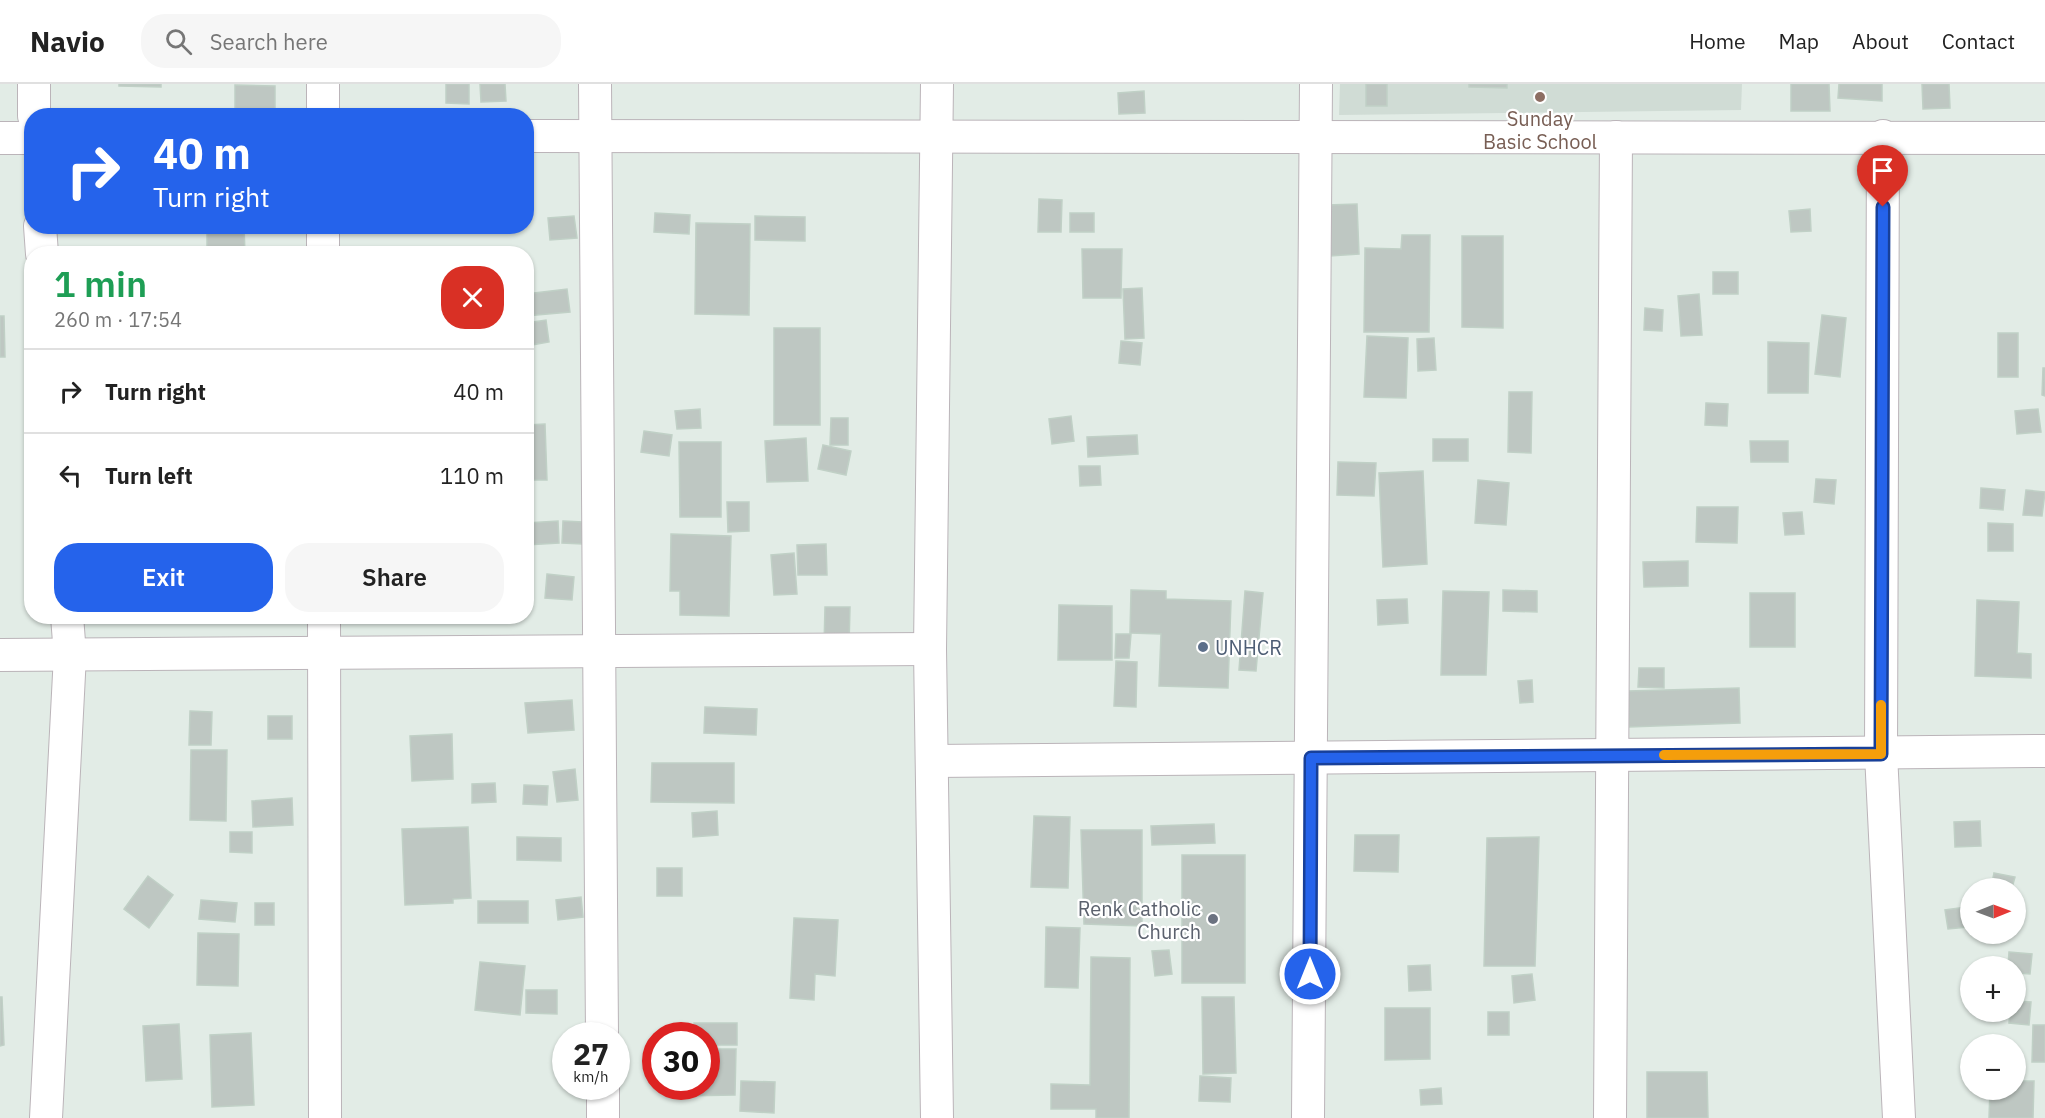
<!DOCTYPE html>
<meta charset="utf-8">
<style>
:root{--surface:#fff;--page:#f6f6f6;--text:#222;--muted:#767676;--line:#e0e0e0;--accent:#2563eb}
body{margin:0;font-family:"IBM Plex Sans",sans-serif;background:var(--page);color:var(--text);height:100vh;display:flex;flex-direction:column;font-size:22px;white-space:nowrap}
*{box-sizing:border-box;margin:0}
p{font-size:20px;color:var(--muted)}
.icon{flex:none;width:33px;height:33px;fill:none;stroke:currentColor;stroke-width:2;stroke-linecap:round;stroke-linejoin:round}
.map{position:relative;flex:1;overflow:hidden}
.sheet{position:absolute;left:24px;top:162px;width:510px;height:378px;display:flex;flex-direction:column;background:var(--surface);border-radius:24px;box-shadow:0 2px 4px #0004}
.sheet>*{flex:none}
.banner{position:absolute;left:24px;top:24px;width:510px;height:126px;border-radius:24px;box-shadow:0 2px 4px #0004;background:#2563eb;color:#fff;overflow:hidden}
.needle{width:39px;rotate:89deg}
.controls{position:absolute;left:1960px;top:794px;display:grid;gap:12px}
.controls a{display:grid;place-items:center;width:66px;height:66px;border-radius:50%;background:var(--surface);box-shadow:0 2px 4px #0004;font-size:30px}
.speed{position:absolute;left:552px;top:938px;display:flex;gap:12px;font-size:30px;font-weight:700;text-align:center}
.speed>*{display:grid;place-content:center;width:78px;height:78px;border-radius:50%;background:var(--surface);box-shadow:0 2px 4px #0004;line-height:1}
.speed small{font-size:15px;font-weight:400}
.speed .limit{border:9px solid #d22;background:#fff;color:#111}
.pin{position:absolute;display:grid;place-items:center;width:51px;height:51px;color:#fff;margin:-62px -26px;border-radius:50% 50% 50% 0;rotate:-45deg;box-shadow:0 0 6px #0007}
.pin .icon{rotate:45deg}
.me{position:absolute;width:66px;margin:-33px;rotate:0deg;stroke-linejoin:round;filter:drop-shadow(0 0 4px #0008)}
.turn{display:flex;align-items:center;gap:21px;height:126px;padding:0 30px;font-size:27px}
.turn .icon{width:78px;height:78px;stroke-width:2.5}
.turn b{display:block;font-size:42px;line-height:51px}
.round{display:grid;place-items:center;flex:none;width:63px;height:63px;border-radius:24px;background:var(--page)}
.head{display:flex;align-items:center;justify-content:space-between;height:102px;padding:0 30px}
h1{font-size:36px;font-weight:600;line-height:45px;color:#1e9e55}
.cta{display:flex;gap:12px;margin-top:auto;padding:12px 30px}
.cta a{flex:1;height:69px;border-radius:24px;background:var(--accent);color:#fff;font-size:24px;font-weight:600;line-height:69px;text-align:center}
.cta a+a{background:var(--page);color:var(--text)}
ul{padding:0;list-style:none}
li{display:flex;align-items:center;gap:18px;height:84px;padding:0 30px;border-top:2px solid var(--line)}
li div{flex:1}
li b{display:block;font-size:22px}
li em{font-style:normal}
header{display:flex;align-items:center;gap:36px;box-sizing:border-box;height:84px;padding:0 30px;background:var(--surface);border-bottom:2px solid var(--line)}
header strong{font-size:28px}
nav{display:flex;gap:33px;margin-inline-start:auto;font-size:21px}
.search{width:420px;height:54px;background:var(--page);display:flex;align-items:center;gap:15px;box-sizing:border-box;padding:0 21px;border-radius:24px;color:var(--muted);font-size:22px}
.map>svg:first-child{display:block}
.education{fill:#d0dcd5}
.building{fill:#bec7c2;stroke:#c0d0c6;stroke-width:1.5}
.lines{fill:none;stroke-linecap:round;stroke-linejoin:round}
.street-casing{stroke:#bbb4b9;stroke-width:34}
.street{stroke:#fff;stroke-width:32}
.route-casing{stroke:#184099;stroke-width:15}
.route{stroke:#2563eb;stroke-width:10}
.slow{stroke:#f59e0b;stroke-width:10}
.education-dot{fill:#8d6e63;stroke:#fff;stroke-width:2}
.service-dot{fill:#5c6f8a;stroke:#fff;stroke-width:2}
.worship-dot{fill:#6b7280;stroke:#fff;stroke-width:2}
.labels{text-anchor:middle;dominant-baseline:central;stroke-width:4.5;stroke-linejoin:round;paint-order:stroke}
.education-label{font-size:20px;fill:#785e54;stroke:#fff}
.service-label{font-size:20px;fill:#4e5e75;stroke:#fff;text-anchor:start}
.worship-label{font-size:20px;fill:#5b616d;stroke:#fff;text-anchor:end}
</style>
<header>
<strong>Navio</strong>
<div class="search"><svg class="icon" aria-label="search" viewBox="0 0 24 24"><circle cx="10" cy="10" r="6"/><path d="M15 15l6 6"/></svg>Search here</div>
<nav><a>Home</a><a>Map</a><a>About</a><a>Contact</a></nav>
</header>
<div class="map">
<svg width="2045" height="1034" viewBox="0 0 2045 1034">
<rect width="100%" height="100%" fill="#e2ece6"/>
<path class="education" d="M1340 0H1742L1741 26 1339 31Z"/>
<g class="building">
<path d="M119 0H161V3L119 2Z"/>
<path d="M446 0H469V20L446 19Z"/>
<path d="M480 0H505L506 17 481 18Z"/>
<rect x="1366" y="0" width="21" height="22"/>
<path d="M1469 0H1507V4L1469 3Z"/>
<path d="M1791 0H1829L1830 27H1791Z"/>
<path d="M1839 0H1882V17L1838 14Z"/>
<path d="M1922 0H1949L1950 24 1923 25Z"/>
<path d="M235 1 275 2V26L235 25Z"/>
<path d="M1144 7 1145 29 1119 30 1118 9Z"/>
<path d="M1039 115 1062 116 1061 148H1038Z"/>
<path d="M1357 120 1359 170 1330 172 1327 121Z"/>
<path d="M1810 125 1811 147 1791 148 1789 127Z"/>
<path d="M655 129 690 131 689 150 654 148Z"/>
<rect x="1070" y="129" width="24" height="19"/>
<path d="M574 132 577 154 550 156 548 134Z"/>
<path d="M755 132 805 133V157L755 156Z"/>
<path d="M696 139 750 140 749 231 695 230Z"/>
<path d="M207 142H244L245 170H207Z"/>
<path d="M263 142H285V146L263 149Z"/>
<path d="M1402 151H1430L1429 248H1364L1365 164 1401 165Z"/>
<path d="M1462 152H1503V244L1462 243Z"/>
<path d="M1082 165H1122L1121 214H1083Z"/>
<rect x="1713" y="188" width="25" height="22"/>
<path d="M1142 204 1144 254 1125 255 1123 205Z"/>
<path d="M567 205 570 228 526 232V210Z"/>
<path d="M1699 210 1702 251 1681 252 1678 212Z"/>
<path d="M1645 224 1663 226 1662 247 1644 246Z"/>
<path d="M1822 231 1846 234 1840 293 1815 290Z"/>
<path d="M0 232H4L5 273H0Z"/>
<path d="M546 236 549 258 526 262V239Z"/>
<rect x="774" y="244" width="46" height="97"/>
<rect x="1998" y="249" width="20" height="44"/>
<path d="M1367 252 1408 254 1406 314 1364 313Z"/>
<path d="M1434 254 1436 286 1418 287 1417 255Z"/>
<path d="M1121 257 1142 259 1140 281 1119 279Z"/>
<path d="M1768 258 1809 259 1808 309H1768Z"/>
<path d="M2043 284H2045V312L2042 311Z"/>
<path d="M1509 308H1532L1531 369 1508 368Z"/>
<path d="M1706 319 1728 320 1727 342 1705 341Z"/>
<path d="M700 325 701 344 677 345 675 327Z"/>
<path d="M2038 325 2041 348 2017 350 2015 327Z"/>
<path d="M1071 332 1074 357 1052 360 1049 335Z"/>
<path d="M831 334H848V361H830Z"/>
<path d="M545 340 547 396H526V341Z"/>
<path d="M644 347 672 351 669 372 641 368Z"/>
<path d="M1137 351 1138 370 1088 373 1087 353Z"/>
<path d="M806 354 808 397 767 398 765 357Z"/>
<rect x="1433" y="355" width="35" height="22"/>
<path d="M1750 357H1788V378H1751Z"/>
<path d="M679 358H721V433H680Z"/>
<path d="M823 361 851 367 846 391 818 385Z"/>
<path d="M1338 378 1376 379 1374 412 1337 411Z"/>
<path d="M1079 382H1100L1101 401 1080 402Z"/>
<path d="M1423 387 1427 480 1383 483 1379 389Z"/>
<path d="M1816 395 1836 396 1834 420 1814 418Z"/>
<path d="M1478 396 1509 399 1506 441 1475 439Z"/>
<path d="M1981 404 2005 406 2003 426 1980 424Z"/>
<path d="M2026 406 2045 408 2042 432 2023 431Z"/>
<path d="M727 418H749V447L728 448Z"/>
<path d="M1697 423H1738L1737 459 1696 458Z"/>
<path d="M1802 428 1804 450 1785 451 1783 429Z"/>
<path d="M26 437H32V455H25Z"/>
<path d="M558 437 559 459 526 461V439Z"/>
<path d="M563 437 583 438 582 460 562 459Z"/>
<path d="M1988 439 2013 440V467H1988Z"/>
<path d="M671 450 731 452 729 532 680 531V507H670Z"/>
<path d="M826 460 827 491H798L797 461Z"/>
<path d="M794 469 797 510 774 511 771 471Z"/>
<path d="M1688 477V502L1644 503 1643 478Z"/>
<path d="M547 490 574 493 572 516 545 514Z"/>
<path d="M1131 506 1166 507V515L1231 517 1228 604 1159 602 1161 550 1130 549Z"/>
<path d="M1503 506 1537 507V528L1503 527Z"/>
<path d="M1245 507 1263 509 1256 587 1239 586Z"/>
<path d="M1443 507 1489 508 1486 591H1441Z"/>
<rect x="1750" y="509" width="45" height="54"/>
<path d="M1407 515 1408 539 1378 541 1377 516Z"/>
<path d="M1977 516 2019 518 2017 569 2031 570V594L1975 592Z"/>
<path d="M1059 521 1112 522V576H1058Z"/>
<path d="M825 523H850L849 562H824Z"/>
<path d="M1116 550H1131L1129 574H1115Z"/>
<path d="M1116 577 1137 578 1136 623 1114 622Z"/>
<path d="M1639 584H1664V604L1638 603Z"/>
<path d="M1532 596 1533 618 1520 619 1518 597Z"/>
<path d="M1739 604 1740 639 1629 643 1628 607Z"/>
<path d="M572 616 574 646 528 649 525 619Z"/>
<path d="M705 623 757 625 756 651 704 649Z"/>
<path d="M190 627 212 628 211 661H189Z"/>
<rect x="268" y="632" width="24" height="23"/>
<path d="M452 650 453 695 412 697 410 652Z"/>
<path d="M191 666H227L226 737 190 736Z"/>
<path d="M652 679H734V719L651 718Z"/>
<path d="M575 685 578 716 557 718 553 688Z"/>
<path d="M495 699 496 718 472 719V700Z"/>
<path d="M524 701 548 702 547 721 523 720Z"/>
<path d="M292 714 293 741 253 743 252 717Z"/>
<path d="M717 727 718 751 693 753 692 729Z"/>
<path d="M1034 732 1070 733 1068 804 1031 803Z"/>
<path d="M1980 737 1981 762 1955 763 1954 738Z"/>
<path d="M1214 740 1215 759 1152 761 1151 742Z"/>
<path d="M468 743 471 814 453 815V819L405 821 402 745Z"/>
<path d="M1081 746H1142V842L1084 840Z"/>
<path d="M230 748H252V769L230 768Z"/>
<path d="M1355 751H1399L1398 788 1354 787Z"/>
<path d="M517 753 561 754V777L517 776Z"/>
<path d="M1539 753 1535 882H1484L1487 754Z"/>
<rect x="1182" y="771" width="63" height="128"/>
<rect x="657" y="784" width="25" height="28"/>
<path d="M1994 789 2015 793 2012 804H1991Z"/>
<path d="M148 792 173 811 149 844 124 825Z"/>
<path d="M581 813 583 833 558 836 556 816Z"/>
<path d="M201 816 237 819 235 838 199 835Z"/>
<rect x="478" y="817" width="50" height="22"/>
<rect x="255" y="819" width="19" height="22"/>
<path d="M1966 823 1968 843 1948 845 1945 826Z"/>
<path d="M794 834 838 836 835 892 815 890 814 916 790 914Z"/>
<path d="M1046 843 1080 844 1078 904 1045 903Z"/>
<path d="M198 849 239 850 238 902 197 901Z"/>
<path d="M1169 866 1172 890 1155 892 1152 867Z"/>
<path d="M2009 868 2032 870 2030 890 2016 889V882H2008Z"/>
<path d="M1091 873 1130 874 1129 1034H1096V1025H1051V1000L1090 1001Z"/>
<path d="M480 878 525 882 520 931 475 926Z"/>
<path d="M1430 881 1431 906 1409 907 1408 882Z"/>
<path d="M1532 890 1535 916 1514 919 1512 892Z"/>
<path d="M526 906H557V930L526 929Z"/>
<path d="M0 913H2L4 961 0 962Z"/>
<path d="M1202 913H1234L1236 989 1203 990Z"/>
<path d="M2016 917 2031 918 2029 941 2009 939 2010 927H2016Z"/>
<path d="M1385 924H1430V975L1385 976Z"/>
<rect x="1488" y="928" width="21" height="23"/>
<path d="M694 939H737V961H706V951H694Z"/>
<path d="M179 940 182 995 146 997 143 942Z"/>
<path d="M2033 941H2045V978H2032Z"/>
<path d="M251 949 254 1021 212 1023 210 951Z"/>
<path d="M706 965H736L735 1011 681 1012V1002H706Z"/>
<path d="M1647 988H1707L1708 1034H1647Z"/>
<path d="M1200 992 1231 994 1230 1018 1199 1017Z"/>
<path d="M741 997 775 998 774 1029 740 1027Z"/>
<path d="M2016 997H2034L2033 1034H1989L1990 1005H2016Z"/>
<path d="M1441 1004 1442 1020 1421 1021 1420 1006Z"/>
</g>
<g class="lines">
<g class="street-casing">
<g id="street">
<path d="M34 0V32"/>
<path d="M323 0V32"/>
<path d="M595 0 602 951"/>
<path d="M526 52 2045 54"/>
<path d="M1883 52 1881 670 1899 1034"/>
<path d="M0 54H32"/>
<path d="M40 142 42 170"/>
<path d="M323 142V170"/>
<path d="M324 532 325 1034"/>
<path d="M0 571 930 565"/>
<path d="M933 677 2045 667"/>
<path d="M603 1002V1034"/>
<path d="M46 1034 70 571 67 532"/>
<path d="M937 1034 930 565 937 0"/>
<path d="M1308 1034 1316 0"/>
<path d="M1610 1034 1616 53"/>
</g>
</g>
<use href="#street" class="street"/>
</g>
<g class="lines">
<g class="route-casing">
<path id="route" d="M1310 890 1311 674 1881 670 1883 123"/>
</g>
<use href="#route" class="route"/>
<path class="slow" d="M1664 671 1881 670V621"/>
</g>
<circle class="education-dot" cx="1540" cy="13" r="6"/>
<circle class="service-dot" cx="1203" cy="563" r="6"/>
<circle class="worship-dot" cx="1213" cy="835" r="6"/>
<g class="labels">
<g class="education-label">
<text x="1540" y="34">Sunday<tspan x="1540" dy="23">Basic School</tspan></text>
</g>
<g class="service-label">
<text x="1215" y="563">UNHCR</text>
</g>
<g class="worship-label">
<text x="1201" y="824">Renk Catholic<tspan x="1201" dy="23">Church</tspan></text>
</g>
</g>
</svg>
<div class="controls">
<a><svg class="needle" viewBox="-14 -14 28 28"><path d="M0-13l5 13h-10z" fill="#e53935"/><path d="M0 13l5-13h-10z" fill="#767676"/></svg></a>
<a>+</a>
<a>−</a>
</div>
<div class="speed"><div>27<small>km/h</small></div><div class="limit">30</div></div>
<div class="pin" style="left:1883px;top:123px;background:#d93025"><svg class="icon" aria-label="arrive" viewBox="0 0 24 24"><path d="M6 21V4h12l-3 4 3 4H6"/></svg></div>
<svg class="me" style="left:1310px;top:890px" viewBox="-20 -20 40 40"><circle r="17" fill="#2563eb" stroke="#fff" stroke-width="3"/><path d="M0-11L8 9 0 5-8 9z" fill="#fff"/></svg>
<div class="banner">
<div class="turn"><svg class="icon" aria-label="right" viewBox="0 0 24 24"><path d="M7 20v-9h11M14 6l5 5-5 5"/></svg><div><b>40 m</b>Turn right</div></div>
</div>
<section class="sheet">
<div class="head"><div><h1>1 min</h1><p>260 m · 17:54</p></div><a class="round" style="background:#d93025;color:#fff"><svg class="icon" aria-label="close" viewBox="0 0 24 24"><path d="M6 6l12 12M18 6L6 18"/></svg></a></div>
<ul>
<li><svg class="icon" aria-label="right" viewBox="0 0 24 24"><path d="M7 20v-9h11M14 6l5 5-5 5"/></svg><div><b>Turn right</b></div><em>40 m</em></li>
<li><svg class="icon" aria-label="left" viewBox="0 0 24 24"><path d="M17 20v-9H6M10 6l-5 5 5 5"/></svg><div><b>Turn left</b></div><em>110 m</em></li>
</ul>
<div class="cta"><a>Exit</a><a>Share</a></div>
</section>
</div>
